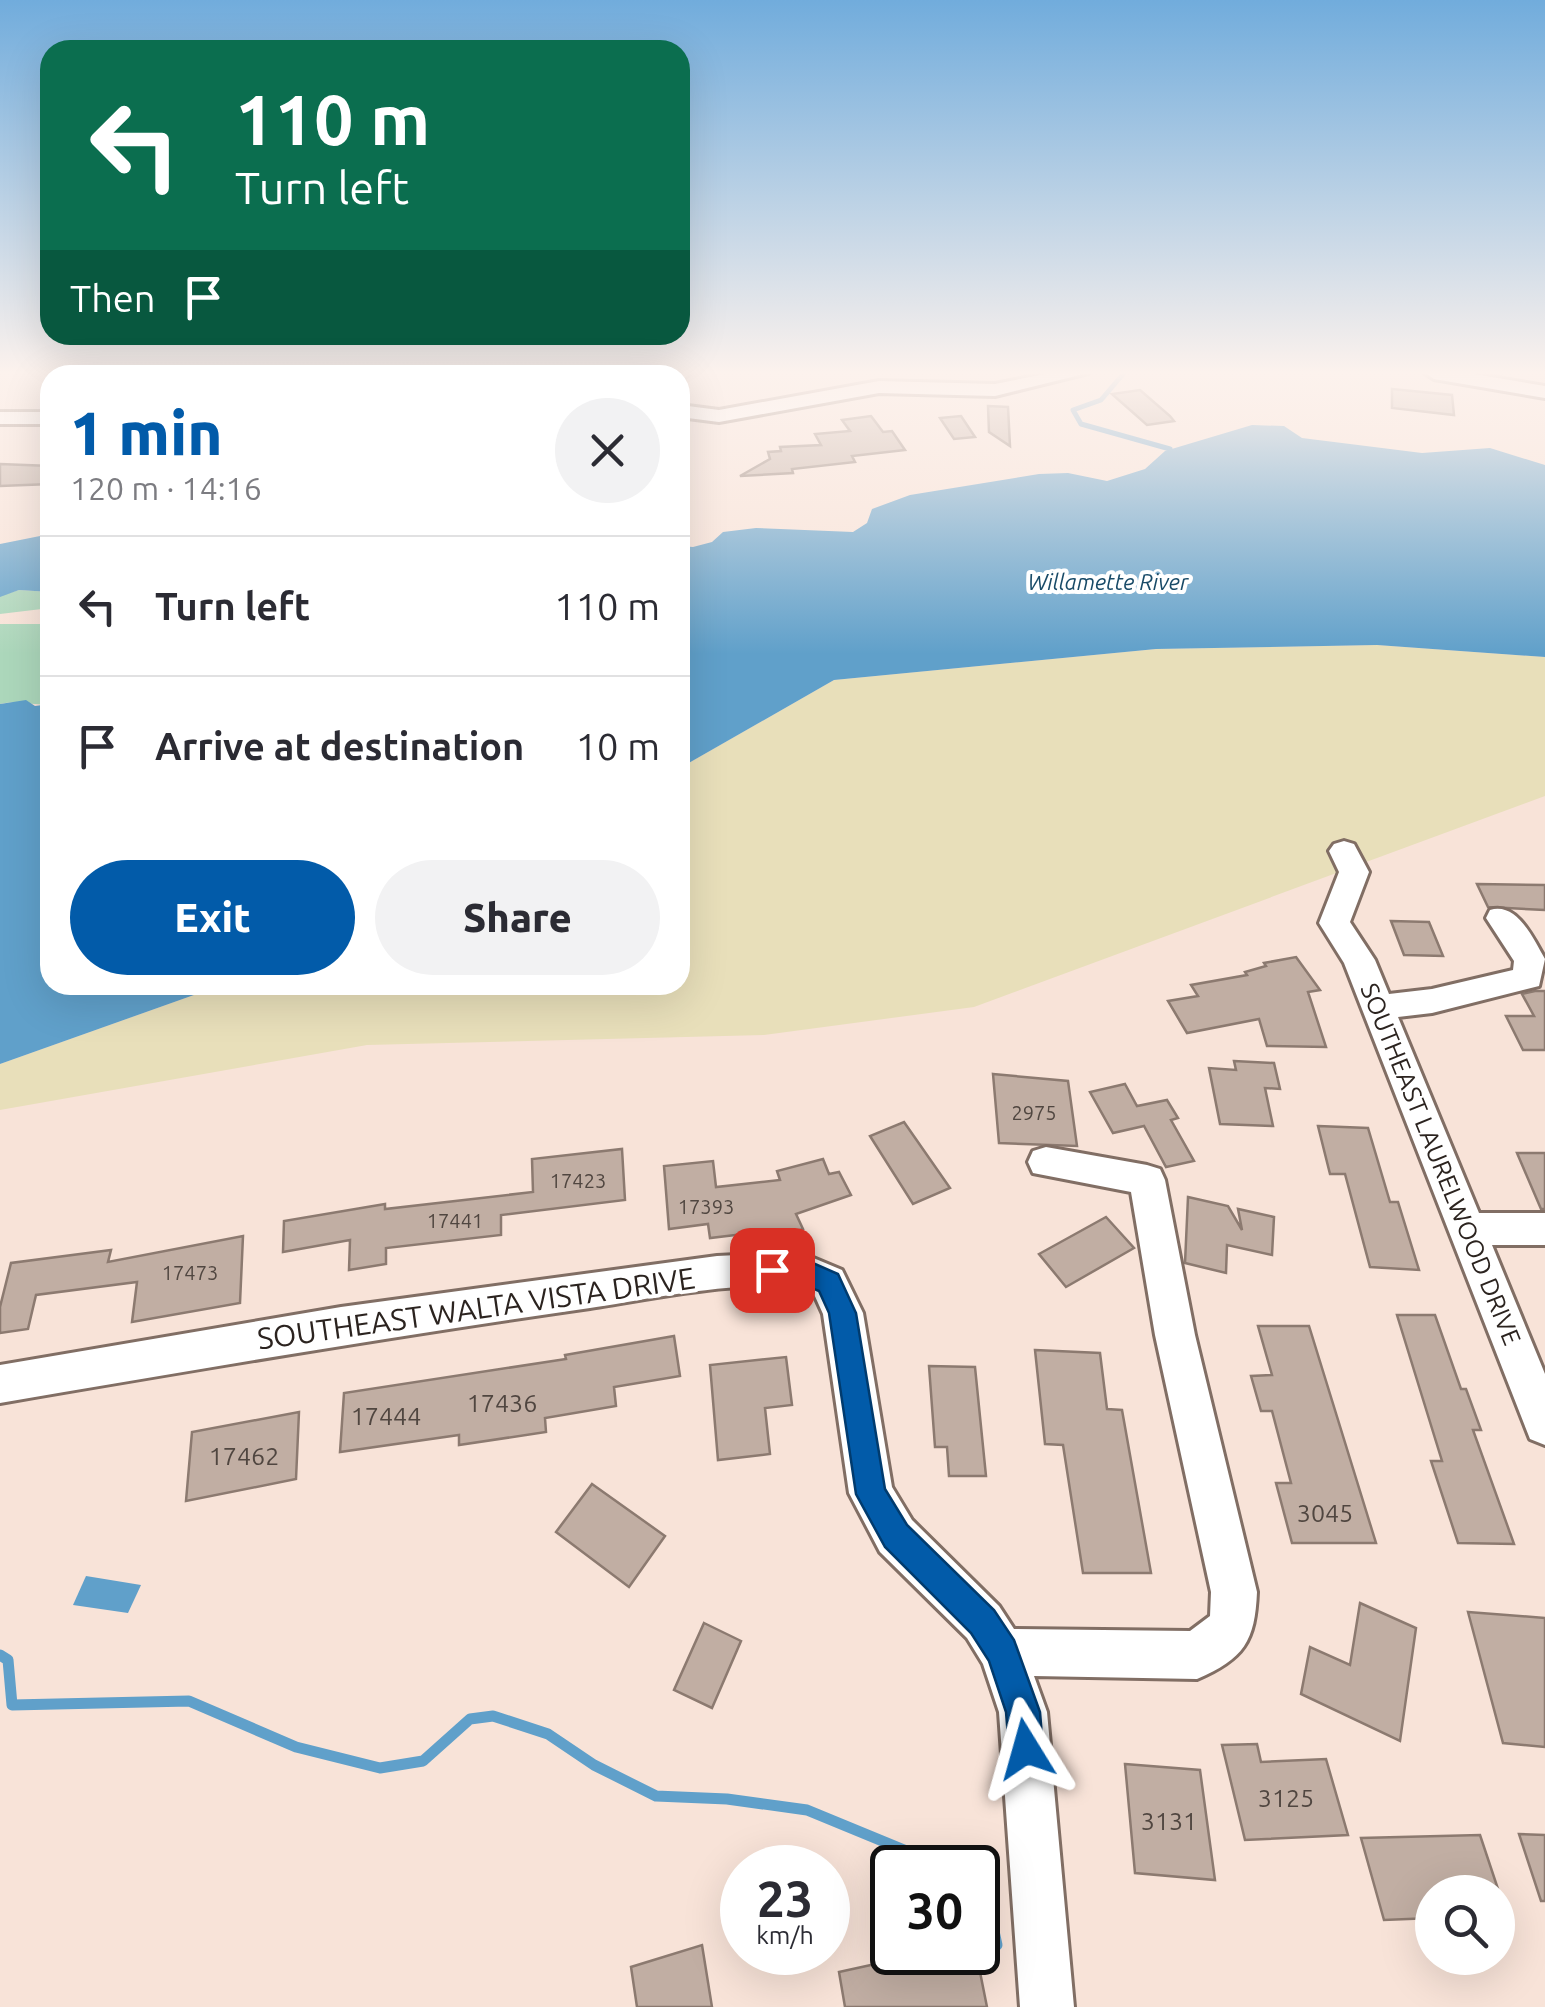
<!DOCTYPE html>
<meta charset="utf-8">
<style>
:root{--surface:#fff;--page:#f2f2f3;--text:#2b2b33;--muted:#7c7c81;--line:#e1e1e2;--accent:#025ba9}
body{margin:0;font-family:Ubuntu,sans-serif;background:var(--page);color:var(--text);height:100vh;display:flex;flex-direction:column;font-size:38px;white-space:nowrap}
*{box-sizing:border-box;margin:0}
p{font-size:32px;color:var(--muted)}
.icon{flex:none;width:55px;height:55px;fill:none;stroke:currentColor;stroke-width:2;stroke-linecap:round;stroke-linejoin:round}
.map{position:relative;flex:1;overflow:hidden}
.side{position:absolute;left:40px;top:365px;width:650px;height:630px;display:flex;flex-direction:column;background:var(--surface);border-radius:30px;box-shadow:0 10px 40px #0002}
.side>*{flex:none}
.banner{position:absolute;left:40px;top:40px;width:650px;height:305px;border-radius:30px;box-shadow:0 10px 40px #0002;background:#0b6e4f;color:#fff;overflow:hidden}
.buttons{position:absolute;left:1415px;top:1875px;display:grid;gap:20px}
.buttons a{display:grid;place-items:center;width:100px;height:100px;border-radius:50%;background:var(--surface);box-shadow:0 10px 40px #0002;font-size:50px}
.speed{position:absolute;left:720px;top:1845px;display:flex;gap:20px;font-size:50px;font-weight:700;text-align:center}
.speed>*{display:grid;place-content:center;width:130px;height:130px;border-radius:50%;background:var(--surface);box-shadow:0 10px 40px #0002;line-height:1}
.speed small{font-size:25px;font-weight:400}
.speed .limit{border:5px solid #111;border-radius:15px;background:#fff;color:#111}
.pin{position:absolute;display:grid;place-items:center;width:85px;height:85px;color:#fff;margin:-42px;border-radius:20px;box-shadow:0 5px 15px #0006}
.me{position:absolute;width:110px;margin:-55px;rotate:352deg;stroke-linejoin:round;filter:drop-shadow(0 0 8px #0008)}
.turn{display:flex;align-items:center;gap:35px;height:210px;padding:0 30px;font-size:45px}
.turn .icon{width:130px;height:130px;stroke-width:2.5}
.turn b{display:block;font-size:70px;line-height:85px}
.then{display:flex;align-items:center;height:95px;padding:0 30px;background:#0003;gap:20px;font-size:38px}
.round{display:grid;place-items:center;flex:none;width:105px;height:105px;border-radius:52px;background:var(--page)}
.summary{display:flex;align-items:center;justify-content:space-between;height:170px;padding:0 30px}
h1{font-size:60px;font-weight:800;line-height:75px;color:var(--accent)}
.primary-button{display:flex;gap:20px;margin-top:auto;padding:20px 30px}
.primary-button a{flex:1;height:115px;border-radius:60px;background:var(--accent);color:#fff;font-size:40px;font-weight:800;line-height:115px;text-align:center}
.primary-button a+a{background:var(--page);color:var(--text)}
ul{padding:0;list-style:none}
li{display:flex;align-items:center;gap:30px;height:140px;padding:0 30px;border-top:2px solid var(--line)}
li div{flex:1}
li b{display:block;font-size:38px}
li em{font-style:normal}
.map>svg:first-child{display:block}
.green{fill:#acd7bb}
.sand{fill:#e8dfba}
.water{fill:#60a0ca}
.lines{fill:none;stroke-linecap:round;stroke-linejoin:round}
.stream-far1{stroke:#60a0ca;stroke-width:5}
.stream{stroke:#60a0ca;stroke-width:11}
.building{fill:#c1aea3;stroke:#8c7a70;stroke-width:2.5}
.minor-casing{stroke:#816e64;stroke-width:6}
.minor{fill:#fff;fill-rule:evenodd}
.route{fill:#025ba9;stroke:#013b6e;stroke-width:2.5}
.labels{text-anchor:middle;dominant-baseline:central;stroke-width:8;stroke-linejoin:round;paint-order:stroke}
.number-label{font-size:20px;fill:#504640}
.far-water-label{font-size:22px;font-style:italic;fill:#194b68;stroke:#fff}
.street-label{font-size:25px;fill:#2b231f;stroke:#fff}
.near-number-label{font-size:25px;fill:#504640}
.near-street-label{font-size:30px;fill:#2b231f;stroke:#fff}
</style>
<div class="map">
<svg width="1545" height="2007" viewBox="0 0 1545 2007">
<rect width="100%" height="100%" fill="#f8e3d8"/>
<g class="green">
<path d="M19 590 50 592V608L0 614V596Z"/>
<path d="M0 624H50V704C32 706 19 700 0 704Z"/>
</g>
<path class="sand" d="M1377 645 1545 657V796L974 1007 764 1035 367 1045 0 1110V1064L222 985H680V768L834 680 1156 649Z"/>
<g class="water">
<path d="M1252 425 1284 426 1302 438 1422 453 1490 448 1545 465V657L1377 645 1156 649 834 680 680 768V546L693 547 712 542 723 532 756 528 853 532 867 523 872 509 910 495 1039 474 1068 473 1107 481 1145 469 1165 451Z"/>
<path d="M50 534V592L19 590 0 597V544Z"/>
<path d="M26 700 35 706 50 704V985H222L0 1064V704Z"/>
<path d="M86 1576 141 1585 128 1613 73 1605Z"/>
</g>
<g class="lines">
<path class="stream-far1" d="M1124 373 1101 400 1073 410 1081 424 1170 449"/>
<g class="stream">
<path d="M0 1655 8 1660 12 1705 189 1701 296 1747 380 1768 423 1761 470 1719 493 1716 548 1734 594 1765 656 1796 727 1799 807 1810 926 1859 963 1868"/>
<path d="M978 1879 986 1895 997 1945"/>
</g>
</g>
<g class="building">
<path d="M1392 389 1452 395 1454 415 1392 408Z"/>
<path d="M1140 390 1170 416 1174 421 1147 425 1112 394Z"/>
<path d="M988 406 1008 407 1010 446 989 432Z"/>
<path d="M871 416 883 432 892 431 905 450 852 456 855 462 792 469 793 473 740 476 770 459 768 452 781 451 780 447 821 445 815 434 850 431 842 420Z"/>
<path d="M961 416 975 437 954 439 940 418Z"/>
<path d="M0 464 50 466V484L0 486Z"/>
<path d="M1477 884 1545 885V910L1488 907Z"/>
<path d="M1391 921 1429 922 1443 956 1404 955Z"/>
<path d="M1296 957 1320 990 1308 992 1326 1047 1267 1046 1259 1019 1187 1033 1168 1001 1198 996 1191 985 1247 975 1245 972 1266 966 1264 963Z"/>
<path d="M1535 991H1545V1050H1523L1506 1016H1534L1522 994Z"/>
<path d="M1234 1061 1274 1063 1280 1089 1265 1088 1273 1126 1220 1124 1209 1068 1236 1070Z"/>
<path d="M993 1074 1068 1081 1077 1146 999 1143Z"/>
<path d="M1125 1084 1137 1106 1167 1100 1178 1118 1171 1120 1194 1161 1166 1167 1144 1126 1113 1133 1090 1092Z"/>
<path d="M904 1122 950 1188 913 1204 870 1136Z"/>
<path d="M1318 1126 1368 1128 1390 1202H1398L1419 1270 1370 1267 1345 1174H1330Z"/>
<path d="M622 1149 625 1200 501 1215V1235L386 1248V1264L349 1270 350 1240 283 1252 284 1221 385 1204V1209L533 1192 532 1159Z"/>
<path d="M1517 1153H1545V1209H1541Z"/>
<path d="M823 1159 829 1174 839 1172 851 1195 796 1214 803 1229 765 1242 760 1232 710 1238 708 1224 669 1229 664 1166 713 1161 716 1187 780 1180 777 1171Z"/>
<path d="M1188 1197 1228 1206 1242 1230 1238 1209 1274 1217 1272 1255 1227 1245 1226 1273 1185 1263Z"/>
<path d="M1106 1217 1134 1248 1066 1287 1039 1254Z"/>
<path d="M243 1236 240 1303 132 1322 137 1282 36 1295 28 1329 0 1333V1307L11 1263 111 1250 108 1262Z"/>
<path d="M1397 1315H1435L1461 1389H1466L1481 1430H1473L1514 1544 1458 1543 1431 1461H1442Z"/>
<path d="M1258 1326H1309L1376 1543H1292L1276 1483H1291L1272 1411H1261L1251 1376 1272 1375Z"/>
<path d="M674 1336 680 1376 614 1387 616 1406 545 1418 546 1432 459 1445V1435L340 1452 344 1393 566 1359 565 1355Z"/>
<path d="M1035 1350 1100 1353 1107 1409 1122 1410 1151 1573H1083L1063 1445 1045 1444Z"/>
<path d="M786 1357 792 1405 765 1408 770 1454 718 1460 710 1365Z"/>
<path d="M929 1366 975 1367 986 1476H949L947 1447H935Z"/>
<path d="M299 1412 296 1479 186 1501 192 1432Z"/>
<path d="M592 1484 665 1536 629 1587 556 1532Z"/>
<path d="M1360 1603 1416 1628 1400 1741 1301 1694 1310 1647 1350 1665Z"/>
<path d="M1468 1612 1545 1618V1747L1503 1743Z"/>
<path d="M704 1623 741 1641 712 1708 674 1690Z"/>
<path d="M1257 1744 1261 1762 1326 1759 1348 1835 1245 1840 1222 1745Z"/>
<path d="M1125 1764 1200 1770 1215 1880 1135 1873Z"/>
<path d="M1519 1834 1545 1835V1901H1541Z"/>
<path d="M1480 1835 1499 1892H1432V1918L1384 1920 1361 1838Z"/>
<path d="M702 1945 712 2007H637L631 1967Z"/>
<path d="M930 1952H976L987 2007H845L839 1972Z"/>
</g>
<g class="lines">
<g class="minor-casing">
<g id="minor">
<path d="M100 373H120L121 375H101Z"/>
<path d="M672 373H690L680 381V375Z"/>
<path d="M1050 373H1088L995 396 879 393 719 422 680 417V405L719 410 879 381 995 384Z"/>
<path d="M1425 373H1468L1545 386V398L1434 379Z"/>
<rect x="0" y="412" width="50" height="12"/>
<path d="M1344 841 1354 844 1369 872 1350 922 1375 960 1389 994 1432 989 1513 970 1514 961 1486 918 1490 910C1517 902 1533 938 1545 959L1539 986 1432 1013 1398 1017 1479 1213H1545V1245H1492L1545 1374V1445L1530 1439 1344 963 1319 923 1339 872 1329 851 1334 844Z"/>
<path d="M1046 1147 1147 1165 1160 1169 1165 1180 1195 1335 1257 1592C1255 1641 1244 1659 1197 1679L1034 1676 1047 1712 1074 2007H1020L999 1712 983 1664 967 1638 880 1552 849 1493 823 1314 814 1294C767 1273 645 1300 590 1308 393 1336 197 1369 0 1403V1365L341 1307 717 1256 799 1252 842 1270 863 1313 892 1487 912 1520 999 1606 1014 1629 1190 1631 1210 1616 1211 1592 1155 1335 1131 1192 1033 1173 1028 1162 1033 1151Z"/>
</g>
</g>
<use href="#minor" class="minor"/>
</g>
<linearGradient id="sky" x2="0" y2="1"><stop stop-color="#71acdc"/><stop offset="0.57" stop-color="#fcf2ed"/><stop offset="1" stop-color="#fcf2ed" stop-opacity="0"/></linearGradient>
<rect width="1545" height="654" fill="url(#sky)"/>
<path class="route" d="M799 1257 838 1274 856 1313 885 1489 907 1525 994 1610 1014 1640 1040 1712 1043 1749 1038 1761 1026 1766 1014 1761 1009 1749 1006 1712 989 1661 971 1633 885 1547 856 1494 829 1313 819 1291C796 1281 782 1286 762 1279L758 1270 762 1262Z"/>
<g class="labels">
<g class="number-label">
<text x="1034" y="1112">2975</text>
<text x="578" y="1180">17423</text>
<text x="706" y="1206">17393</text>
<text x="455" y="1220">17441</text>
<text x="190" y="1272">17473</text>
</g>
<g class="far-water-label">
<text x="1108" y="581">Willamette River</text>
</g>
<g class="street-label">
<text transform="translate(1441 1164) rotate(68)">SOUTHEAST LAURELWOOD DRIVE</text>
</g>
<g class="near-number-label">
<text x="502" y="1403">17436</text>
<text x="386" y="1416">17444</text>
<text x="244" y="1456">17462</text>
<text x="1325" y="1513">3045</text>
<text x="1286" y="1798">3125</text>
<text x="1169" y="1821">3131</text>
</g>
<g class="near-street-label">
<text transform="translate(476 1308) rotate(-8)">SOUTHEAST WALTA VISTA DRIVE</text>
</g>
</g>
</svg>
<div class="buttons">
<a><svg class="icon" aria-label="search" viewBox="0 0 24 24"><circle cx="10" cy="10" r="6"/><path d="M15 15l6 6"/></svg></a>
</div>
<div class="speed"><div>23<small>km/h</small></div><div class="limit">30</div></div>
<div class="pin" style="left:772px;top:1270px;background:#d93025"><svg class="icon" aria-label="arrive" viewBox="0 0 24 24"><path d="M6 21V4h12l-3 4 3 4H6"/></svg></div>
<svg class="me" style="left:1026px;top:1749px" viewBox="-20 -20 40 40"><path d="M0-17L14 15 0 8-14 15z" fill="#025ba9" stroke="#fff" stroke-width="4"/></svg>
<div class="banner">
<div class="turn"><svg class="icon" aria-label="left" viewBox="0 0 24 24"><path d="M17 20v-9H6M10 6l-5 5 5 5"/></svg><div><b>110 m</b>Turn left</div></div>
<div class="then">Then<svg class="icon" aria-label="arrive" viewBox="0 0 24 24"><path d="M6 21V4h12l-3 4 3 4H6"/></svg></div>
</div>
<section class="side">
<div class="summary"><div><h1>1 min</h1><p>120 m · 14:16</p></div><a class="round"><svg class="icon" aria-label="close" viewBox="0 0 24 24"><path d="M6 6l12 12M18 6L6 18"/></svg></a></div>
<ul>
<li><svg class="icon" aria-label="left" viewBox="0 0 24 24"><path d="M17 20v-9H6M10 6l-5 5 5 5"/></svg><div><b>Turn left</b></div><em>110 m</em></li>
<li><svg class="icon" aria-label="arrive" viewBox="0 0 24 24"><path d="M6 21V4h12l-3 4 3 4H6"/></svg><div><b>Arrive at destination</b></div><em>10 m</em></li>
</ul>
<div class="primary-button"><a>Exit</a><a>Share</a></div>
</section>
</div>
